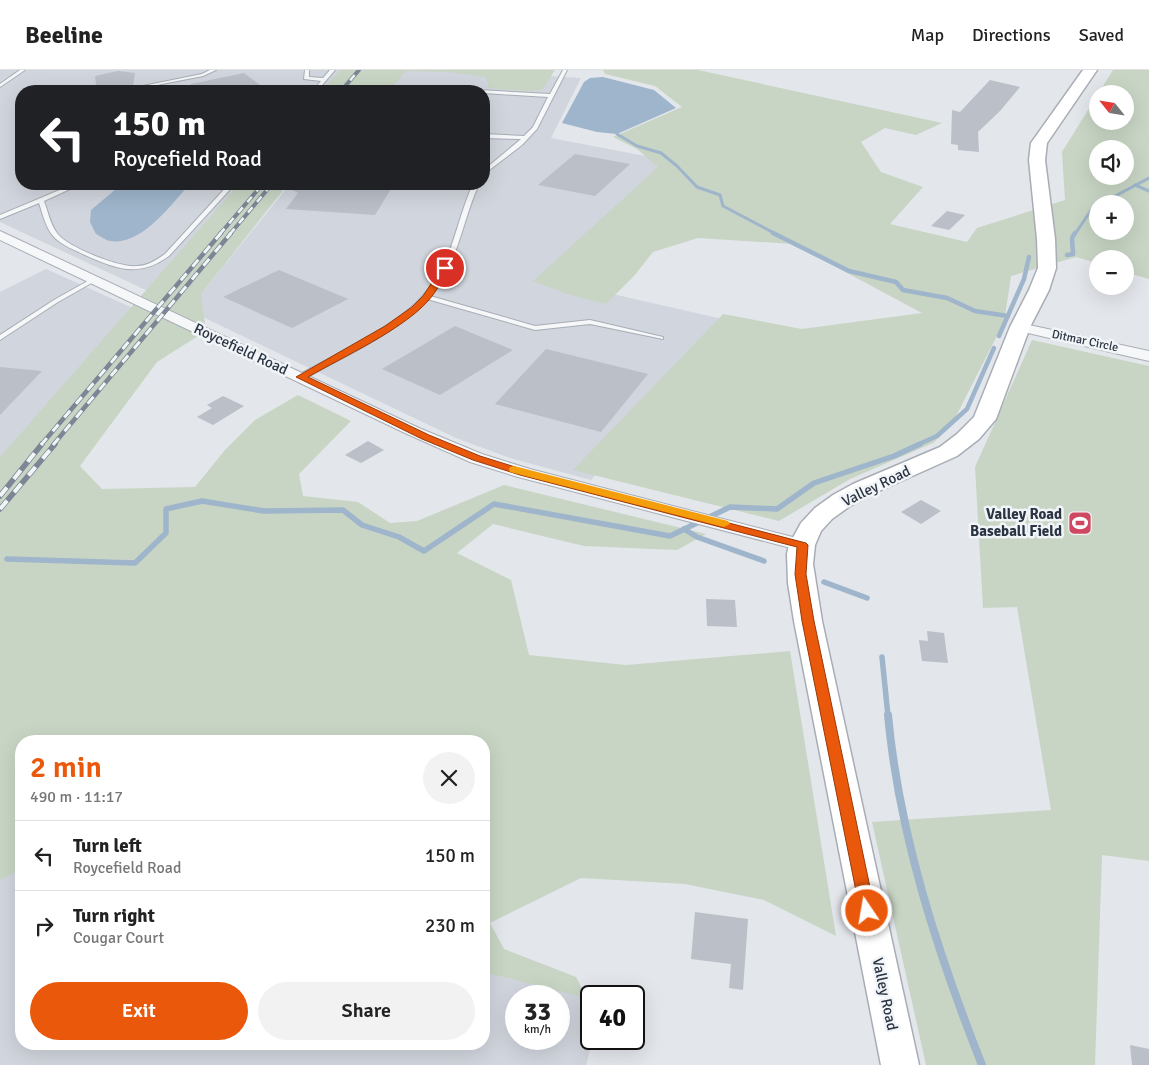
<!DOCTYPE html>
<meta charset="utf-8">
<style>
:root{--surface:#fff;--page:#f2f2f2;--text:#222;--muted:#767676;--line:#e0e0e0;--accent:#ea580c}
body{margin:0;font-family:Signika,sans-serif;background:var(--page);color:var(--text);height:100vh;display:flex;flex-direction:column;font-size:19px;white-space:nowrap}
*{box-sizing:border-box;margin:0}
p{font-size:16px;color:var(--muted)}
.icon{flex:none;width:28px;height:28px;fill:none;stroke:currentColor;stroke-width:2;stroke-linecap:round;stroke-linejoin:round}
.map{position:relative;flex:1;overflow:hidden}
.details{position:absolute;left:15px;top:665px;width:475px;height:315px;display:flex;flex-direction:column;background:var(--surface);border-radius:20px;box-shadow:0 5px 20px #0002}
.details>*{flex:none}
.top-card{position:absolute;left:15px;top:15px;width:475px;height:105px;border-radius:20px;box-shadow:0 5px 20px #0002;background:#202124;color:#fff;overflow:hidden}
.needle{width:32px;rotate:300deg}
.buttons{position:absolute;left:1089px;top:15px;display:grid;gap:10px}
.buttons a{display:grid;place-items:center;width:45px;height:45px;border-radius:50%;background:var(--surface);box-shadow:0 5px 20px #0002;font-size:25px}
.speed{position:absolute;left:505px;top:915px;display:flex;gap:10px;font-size:25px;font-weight:700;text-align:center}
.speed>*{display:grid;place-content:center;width:65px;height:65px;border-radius:50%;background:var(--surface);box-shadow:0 5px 20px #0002;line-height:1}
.speed small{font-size:12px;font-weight:400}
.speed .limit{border:2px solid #111;border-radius:8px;background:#fff;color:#111}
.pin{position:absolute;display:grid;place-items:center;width:42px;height:42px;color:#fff;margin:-21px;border:2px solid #fff;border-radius:50%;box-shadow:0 1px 5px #0007}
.me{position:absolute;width:55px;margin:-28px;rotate:348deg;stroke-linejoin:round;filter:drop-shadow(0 0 4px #0008)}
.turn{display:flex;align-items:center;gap:18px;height:105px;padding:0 15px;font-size:22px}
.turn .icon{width:65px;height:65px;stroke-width:2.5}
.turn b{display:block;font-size:35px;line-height:42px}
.round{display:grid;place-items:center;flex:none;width:52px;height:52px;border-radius:26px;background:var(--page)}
.summary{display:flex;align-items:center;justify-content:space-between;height:85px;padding:0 15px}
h1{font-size:30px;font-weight:600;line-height:38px;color:var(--accent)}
.action{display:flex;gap:10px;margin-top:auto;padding:10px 15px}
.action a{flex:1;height:58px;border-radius:30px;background:var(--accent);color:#fff;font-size:20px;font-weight:600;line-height:58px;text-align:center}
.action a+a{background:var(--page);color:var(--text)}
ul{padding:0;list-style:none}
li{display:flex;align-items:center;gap:15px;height:70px;padding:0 15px;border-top:1px solid var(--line)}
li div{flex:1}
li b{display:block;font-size:19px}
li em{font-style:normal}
header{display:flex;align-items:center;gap:30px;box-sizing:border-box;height:70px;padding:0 25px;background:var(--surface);border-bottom:1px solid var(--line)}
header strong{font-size:24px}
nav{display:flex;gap:28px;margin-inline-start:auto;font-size:18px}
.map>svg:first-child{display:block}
.built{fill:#d1d5dd;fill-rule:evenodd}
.green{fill:#c8d5c4;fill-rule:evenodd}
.water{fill:#9eb5cb}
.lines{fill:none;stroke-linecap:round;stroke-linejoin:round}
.stream-far3{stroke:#9eb5cb;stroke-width:3}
.stream-far2{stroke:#9eb5cb;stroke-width:4.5}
.stream-far1{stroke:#9eb5cb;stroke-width:5.5}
.stream{stroke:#9eb5cb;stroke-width:8}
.building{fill:#babfc8}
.lane-casing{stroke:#a8adb5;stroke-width:2}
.street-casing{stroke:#a8adb5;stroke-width:2}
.secondary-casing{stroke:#a8adb5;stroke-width:3}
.lane{fill:#f5f7f9;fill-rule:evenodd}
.street{fill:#f5f7f9;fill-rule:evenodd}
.secondary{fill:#fff;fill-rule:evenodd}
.rail-far2-casing{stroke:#7c8695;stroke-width:4}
.rail-far1-casing{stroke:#7c8695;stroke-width:4.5}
.rail-casing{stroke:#7c8695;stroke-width:5.5}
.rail-far2{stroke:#f2f5f8;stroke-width:2.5;stroke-dasharray:7;stroke-linecap:butt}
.rail-far1{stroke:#f2f5f8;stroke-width:3;stroke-dasharray:9;stroke-linecap:butt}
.rail{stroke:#f2f5f8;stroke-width:4;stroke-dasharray:11;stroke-linecap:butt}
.route{fill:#ea580c;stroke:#983908}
.slow{fill:#f59e0b}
.labels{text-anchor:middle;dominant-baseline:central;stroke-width:5;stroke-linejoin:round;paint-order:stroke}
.far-street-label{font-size:12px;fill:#2a3443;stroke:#f2f5f8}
.street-label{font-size:15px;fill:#2a3443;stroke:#f2f5f8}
.poi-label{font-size:15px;font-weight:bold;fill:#2a3443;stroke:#f2f5f8;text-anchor:end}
</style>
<header>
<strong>Beeline</strong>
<nav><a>Map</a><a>Directions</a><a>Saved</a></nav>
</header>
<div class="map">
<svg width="1149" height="995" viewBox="0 0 1149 995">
<rect width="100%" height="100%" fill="#e3e6eb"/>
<g class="built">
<path d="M0 0H342L324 21H21V114H242L148 221 0 152Z"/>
<path d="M382 0H448L581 8 551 68 666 90 542 208 727 250 591 410 510 388 456 368 188 240 290 114H484V21H365Z"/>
<path d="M46 199 135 239 0 392V222Z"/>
<path d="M0 778 21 782V974H484V895L604 924 603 926H591L593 969 586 995H0ZM516 926H559V969H516Z"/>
</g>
<g class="green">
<path d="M340 0H555L542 20 527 21 489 18 486 7 449 2 406 1 389 21H321Z"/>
<path d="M603 0H698L942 53 916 65 885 58 861 72 881 102 923 117 890 154 967 172 977 158 1065 130 1062 82 1098 24V51H1125V24H1098L1113 0H1149V209L1125 202V189H1098L1097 193 1076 187 1011 206 1004 252 951 356 933 373 850 409 779 451 573 400 723 244 802 259 922 243 793 174 698 168 653 182 634 206 606 234 570 225 533 211 658 97 637 79 613 67 682 37 655 16 605 4ZM1098 79H1125V106H1098ZM1098 134H1125V161H1098Z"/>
<path d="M239 114H288L201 224 206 261 157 292 80 396 102 419 195 417 225 380 255 350 298 325 351 351 299 404 303 426 358 432 390 453 417 451 504 415 706 464 677 480 584 476 493 454 457 483 511 510 529 585 626 595 790 581 836 866 764 830 685 814 581 808 490 853 504 879 576 907 587 928 484 902V671H21V799L0 810V387Z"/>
<path d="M1032 270 1149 296V791L1102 785 1095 995H926L872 752 1051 740 1017 537 983 538 975 397Z"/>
</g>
<g class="water">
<path d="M603 7 654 20 676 38 617 64 597 62 562 53 584 12 590 8Z"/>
<path d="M122 114H190C171 134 142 176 110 171 105 170 100 166 96 164L90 152 91 140Z"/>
</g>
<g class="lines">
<g class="stream-far3">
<path d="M617 64 637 76 661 83 677 96 697 117 720 125 723 136 776 164"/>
<path d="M1135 115 1149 121"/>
<path d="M1100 134 1149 108"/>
<path d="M1075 164 1092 139 1098 136"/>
</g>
<g class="stream-far2">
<path d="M773 163 849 201 896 212 903 220 947 228 975 241 1008 246"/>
<path d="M1067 185 1073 184 1072 168 1075 163"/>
<path d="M999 266 1024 209 1029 187"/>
<path d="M917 375 937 366 967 339 994 278"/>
</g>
<g class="stream-far1">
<path d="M684 459 697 467 764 491"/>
<path d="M7 489 135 493 166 463V439L202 431 264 441 343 440 362 455 399 467 424 481 494 434 670 466 730 437 777 439 814 413 894 386 920 374"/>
<path d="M824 512 867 528"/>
<path d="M882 587 888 646"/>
</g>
<path class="stream" d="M888 645C899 765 938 884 982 995"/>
</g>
<g class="building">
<path d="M118 1 135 3 133 16 118 19 116 21H97L95 6Z"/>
<path d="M244 3 260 15 230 21H191V14Z"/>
<path d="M990 10 1020 17 1000 41 978 62 979 82 958 80V75L951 74 952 40 960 42Z"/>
<path d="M575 84 630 94 595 126 538 115Z"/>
<path d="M281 114H394L375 145 286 139 298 123Z"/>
<path d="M947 141 965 145 949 160 931 156Z"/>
<path d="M279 200 348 229 292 258 223 227Z"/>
<path d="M455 256 513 280 440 325 382 299Z"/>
<path d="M546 279 648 304 601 362 495 334Z"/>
<path d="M0 297 42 301 0 345Z"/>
<path d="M223 326 244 336 213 355 197 347 212 338 207 335Z"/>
<path d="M368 371 384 380 361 393 345 385Z"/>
<path d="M921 430 941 441 921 454 901 442Z"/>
<path d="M706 529 735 530 737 557 707 556Z"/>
<path d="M927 561 944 563 948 593 922 591 919 570 928 571Z"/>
<path d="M695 842 748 849 743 920 729 918 731 894 691 889Z"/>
<path d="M1130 975 1149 979V995H1132Z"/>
</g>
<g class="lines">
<g class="lane-casing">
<g id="lane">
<path d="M20 0H25L0 17V14Z"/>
<path d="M210 0H216L203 6 126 21H118L202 4Z"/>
<path d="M305 0H309V7L323 8 330 0H335L317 21H313L321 11 304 9Z"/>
<path d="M563 0H567L537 59 522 75 484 104V100L521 69 484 68V64L524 66 533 57 548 27 484 23V21H462L461 19 550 24Z"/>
<path d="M74 114H81L44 131C48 141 50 154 57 163 67 177 119 198 137 196 148 196 156 190 165 184L229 114H235L169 186C139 208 116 199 85 185 75 180 63 176 55 168 46 159 43 145 39 133L0 149V145Z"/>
<path d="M473 114H479C462 151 458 195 430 226L535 256 590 250 663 267V269L590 254 535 260 427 229C395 265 345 285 304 309H298V305C347 278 414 252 441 200 455 174 460 142 473 114Z"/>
<path d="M93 208 95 209V211L58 232 0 270V265L54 230Z"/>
</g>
</g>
<g class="street-casing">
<g id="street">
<path d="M0 161 419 358 482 384 530 399 808 471 811 475 808 479 802 481 518 407 470 392 407 364 0 170Z"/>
<path d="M1020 253 1149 281V291L1015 260 1013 257 1015 254Z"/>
</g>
</g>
<g class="secondary-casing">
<path id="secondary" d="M1083 0H1097L1047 73 1045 90 1055 169 1056 198 1049 220 1030 257 996 349 979 369 957 386 870 425 850 436 832 449 821 461 815 475 813 494 822 551 919 995H881L794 551 788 513 787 484 789 475 801 453 815 438 833 425 853 414 940 377 957 364 974 347 1010 257 1029 220 1038 198 1037 169 1029 90 1031 73Z"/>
</g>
<use href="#lane" class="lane"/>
<use href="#street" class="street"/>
<use href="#secondary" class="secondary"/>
<g class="rail-far2-casing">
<g id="rail-far2">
<path d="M341 21 359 0"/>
<path d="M220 164 261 116"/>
<path d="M230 164 272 114"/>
</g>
</g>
<g class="rail-far1-casing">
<g id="rail-far1">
<path d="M41 375 221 163"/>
<path d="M53 375 231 163"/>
</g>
</g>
<g class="rail-casing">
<g id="rail">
<path d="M0 426 42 374"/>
<path d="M0 439 55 374"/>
</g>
</g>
<use href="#rail-far2" class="rail-far2"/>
<use href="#rail-far1" class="rail-far1"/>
<use href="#rail" class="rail"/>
</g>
<path class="route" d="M442 197 449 198C443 209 437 221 428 231 402 260 343 287 308 307L429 365 480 386 528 401 806 473 808 475 806 504 814 551 875 841 873 845 867 847 862 845 860 841 802 551 795 504 797 477 520 405 473 390 422 369 296 307 385 256 412 237 423 226Z"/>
<path class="slow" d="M514 396 728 451 730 454 724 457 510 402 509 400 510 397Z"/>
<defs>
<g id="stadium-square" transform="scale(1.25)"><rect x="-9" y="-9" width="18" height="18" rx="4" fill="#cf4861" stroke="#f2f5f8"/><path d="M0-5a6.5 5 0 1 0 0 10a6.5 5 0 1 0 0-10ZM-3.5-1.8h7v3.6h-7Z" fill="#fff"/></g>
</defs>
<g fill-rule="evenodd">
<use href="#stadium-square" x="1080" y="453"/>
</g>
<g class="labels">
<g class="far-street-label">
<text transform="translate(1085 271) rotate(12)">Ditmar Circle</text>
</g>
<g class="street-label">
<text transform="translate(241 279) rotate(25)">Roycefield Road</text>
<text transform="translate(876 416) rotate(-26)">Valley Road</text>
<text transform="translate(885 924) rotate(78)">Valley Road</text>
</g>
<g class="poi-label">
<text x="1062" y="444">Valley Road<tspan x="1062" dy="17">Baseball Field</tspan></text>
</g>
</g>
</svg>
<div class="buttons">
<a><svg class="needle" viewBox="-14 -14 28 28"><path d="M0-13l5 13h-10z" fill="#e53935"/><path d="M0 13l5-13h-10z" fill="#767676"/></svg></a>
<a><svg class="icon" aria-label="sound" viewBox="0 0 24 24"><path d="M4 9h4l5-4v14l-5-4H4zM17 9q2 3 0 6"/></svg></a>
<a>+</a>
<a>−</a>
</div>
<div class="speed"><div>33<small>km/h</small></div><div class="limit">40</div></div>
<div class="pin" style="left:445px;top:198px;background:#d93025"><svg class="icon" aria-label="arrive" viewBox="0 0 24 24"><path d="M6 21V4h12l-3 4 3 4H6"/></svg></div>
<svg class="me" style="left:867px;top:841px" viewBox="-20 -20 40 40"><circle r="17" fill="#ea580c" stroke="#fff" stroke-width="3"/><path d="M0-11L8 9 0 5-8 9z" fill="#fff"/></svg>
<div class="top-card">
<div class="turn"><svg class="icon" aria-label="left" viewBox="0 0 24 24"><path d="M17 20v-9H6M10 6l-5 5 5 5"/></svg><div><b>150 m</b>Roycefield Road</div></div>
</div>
<section class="details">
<div class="summary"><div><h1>2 min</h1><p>490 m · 11:17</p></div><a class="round"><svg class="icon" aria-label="close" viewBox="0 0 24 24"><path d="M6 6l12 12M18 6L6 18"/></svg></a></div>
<ul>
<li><svg class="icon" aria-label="left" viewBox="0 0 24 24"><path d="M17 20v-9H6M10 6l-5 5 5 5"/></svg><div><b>Turn left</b><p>Roycefield Road</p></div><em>150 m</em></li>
<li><svg class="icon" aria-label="right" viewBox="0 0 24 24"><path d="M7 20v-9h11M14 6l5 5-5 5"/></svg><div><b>Turn right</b><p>Cougar Court</p></div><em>230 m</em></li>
</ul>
<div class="action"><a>Exit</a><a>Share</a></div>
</section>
</div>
